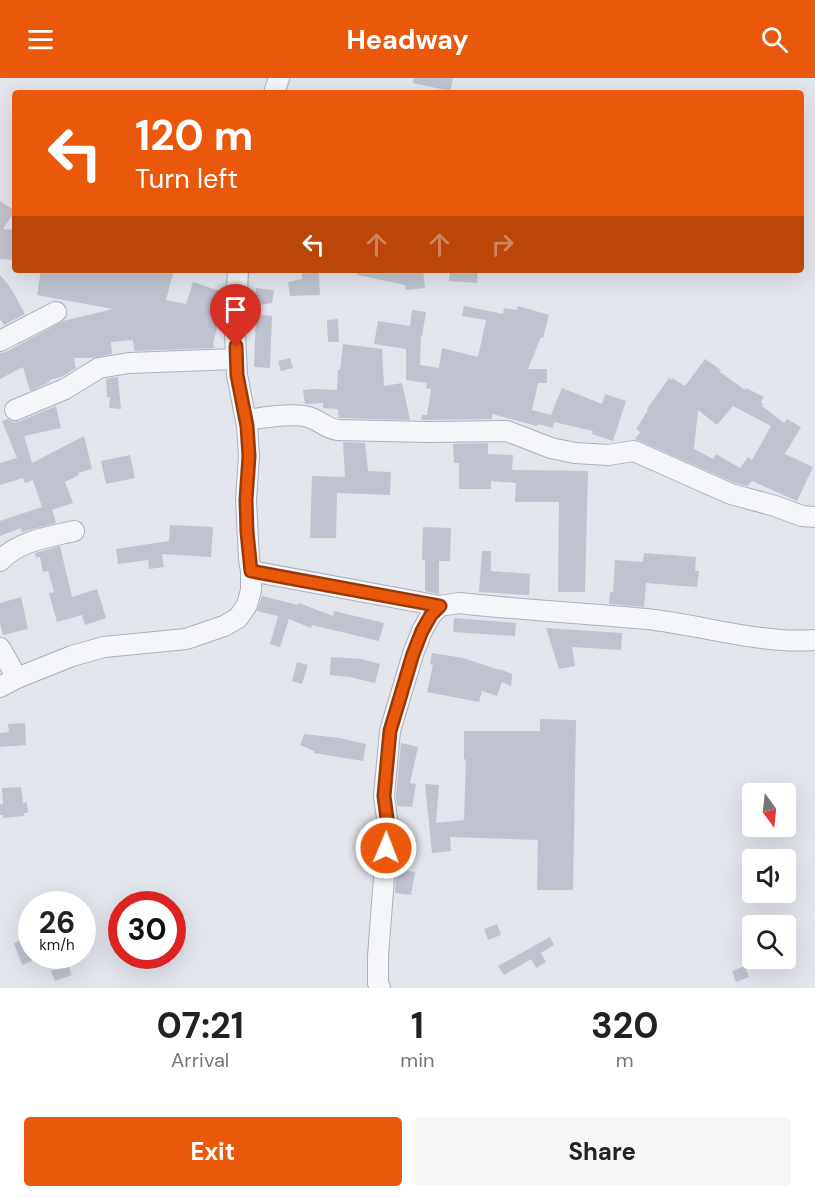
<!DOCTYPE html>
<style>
:root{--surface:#fff;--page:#f6f6f6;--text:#222;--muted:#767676;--accent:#ea580c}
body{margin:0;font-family:"DM Sans",sans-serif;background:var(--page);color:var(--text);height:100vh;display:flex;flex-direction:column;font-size:22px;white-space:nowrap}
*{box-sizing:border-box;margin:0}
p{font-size:20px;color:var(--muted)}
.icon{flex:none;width:33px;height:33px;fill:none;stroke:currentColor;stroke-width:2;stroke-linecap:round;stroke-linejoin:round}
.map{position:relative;height:910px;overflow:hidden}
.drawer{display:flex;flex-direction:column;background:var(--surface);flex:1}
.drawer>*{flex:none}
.hud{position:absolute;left:12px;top:12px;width:792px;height:183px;border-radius:6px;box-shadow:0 6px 24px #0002;background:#ea580c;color:#fff;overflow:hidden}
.needle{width:39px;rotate:165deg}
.controls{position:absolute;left:742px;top:705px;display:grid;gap:12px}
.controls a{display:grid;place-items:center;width:54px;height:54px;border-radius:6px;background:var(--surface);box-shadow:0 6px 24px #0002;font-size:30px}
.speed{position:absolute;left:18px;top:813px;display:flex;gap:12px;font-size:30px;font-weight:700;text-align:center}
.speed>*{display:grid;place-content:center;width:78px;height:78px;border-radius:50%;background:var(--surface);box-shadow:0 6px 24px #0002;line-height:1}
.speed small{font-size:15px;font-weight:400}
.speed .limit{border:9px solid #d22;background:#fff;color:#111}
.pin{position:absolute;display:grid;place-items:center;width:51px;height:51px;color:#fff;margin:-62px -26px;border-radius:50% 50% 50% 0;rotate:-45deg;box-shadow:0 0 6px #0007}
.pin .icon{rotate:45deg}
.me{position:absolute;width:66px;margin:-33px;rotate:1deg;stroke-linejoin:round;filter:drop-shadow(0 0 4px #0008)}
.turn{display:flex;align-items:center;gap:21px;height:126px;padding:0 24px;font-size:27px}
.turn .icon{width:78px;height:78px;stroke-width:2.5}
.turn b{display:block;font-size:42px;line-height:51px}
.lanes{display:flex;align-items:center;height:57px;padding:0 24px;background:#0003;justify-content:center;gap:30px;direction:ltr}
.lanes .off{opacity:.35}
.eta{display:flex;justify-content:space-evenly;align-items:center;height:102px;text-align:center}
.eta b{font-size:36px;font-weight:700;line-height:42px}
.button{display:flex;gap:12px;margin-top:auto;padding:12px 24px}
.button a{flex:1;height:69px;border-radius:6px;background:var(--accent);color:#fff;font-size:24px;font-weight:700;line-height:69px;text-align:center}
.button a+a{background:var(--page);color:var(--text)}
header{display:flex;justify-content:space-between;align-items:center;height:78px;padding:0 24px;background:var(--accent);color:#fff;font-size:27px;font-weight:700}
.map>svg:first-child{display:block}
.building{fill:#bec3cf;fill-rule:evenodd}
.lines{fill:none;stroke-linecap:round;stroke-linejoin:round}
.minor-casing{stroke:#aaafba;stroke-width:22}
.minor{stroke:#f5f6f9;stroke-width:20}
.route-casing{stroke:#983908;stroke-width:15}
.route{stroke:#ea580c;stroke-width:10}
</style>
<header><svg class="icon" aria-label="menu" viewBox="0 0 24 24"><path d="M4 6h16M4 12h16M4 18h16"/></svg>Headway<svg class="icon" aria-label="search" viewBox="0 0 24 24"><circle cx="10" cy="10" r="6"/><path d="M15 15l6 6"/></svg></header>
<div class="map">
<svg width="815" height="910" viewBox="0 0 815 910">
<rect width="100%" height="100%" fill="#e2e5ec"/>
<g class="building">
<path d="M414 0H453L450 13 413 5Z"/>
<path d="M0 123 15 133 3 151 15 152V182L0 181Z"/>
<path d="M41 192H174L166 222 186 226 193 204 223 214 225 207 224 232 222 231 213 265 214 270 134 273 133 262 111 264 112 276 93 280H74L76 290 61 299 49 302 50 304 30 313 23 289 0 301V275L6 274 63 243 113 231 37 217Z"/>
<path d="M358 192H423L425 210 406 212 405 207 357 197Z"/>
<path d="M450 192H478L477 205 449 203Z"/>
<path d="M319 194 320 217 290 218 288 204 302 201V195Z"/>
<path d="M0 197 10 209 25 236 4 247 0 241Z"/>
<path d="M256 210 274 212 272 225 254 228Z"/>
<path d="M464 228 503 236 504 230 517 232 518 228 549 237 543 260 541 259 528 291H547V305H538L532 332 551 337 562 310 602 326 605 316 626 323 613 363 592 356 593 353 554 344 553 350 538 346 537 348 492 336V341L421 342 422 337H427L431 311 426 310 427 305 406 302V271L374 266 378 243 410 248 412 232 426 234 422 258 421 257 420 287 439 290 442 270 478 279 486 242 462 238Z"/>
<path d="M256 236 272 238 270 290 254 289Z"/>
<path d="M338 241 339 264H328L327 242Z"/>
<path d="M343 266 382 271 384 308 402 305 410 342 339 340 338 331 323 330V325L305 326 303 312 314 311 337 312 338 292H340Z"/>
<path d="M290 280 293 290 281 293 278 283Z"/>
<path d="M705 281 721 292 720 294 745 312 746 310 764 319 761 324 763 326 762 328 784 345 787 341 801 349 785 376 813 389 797 423 752 403 748 408 735 405 635 361 640 354 636 351 648 332 647 331 669 300 672 302V300L685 308ZM733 328 771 348 752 382 748 379 740 390 716 376 713 381 694 371 698 332 717 347Z"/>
<path d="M118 299 121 331 109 330 110 319H107L106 301Z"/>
<path d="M56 328 61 350 24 358 32 385 84 358 92 391 78 395 79 397 65 404 73 425 52 432 56 445 22 454 21 450 0 458V443L42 429 33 402 25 405 23 400 0 407V385L17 380 2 343 7 341 13 344 20 343Z"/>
<path d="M343 364 365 365 368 393 391 394 390 417 337 415 336 460H310L312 398 345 399Z"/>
<path d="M488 365V376L513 377 512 392 588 393 585 514H558L559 424H515L516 405 491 403V411H459V385H454L453 366Z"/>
<path d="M130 377 135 400 106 406 101 383Z"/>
<path d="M170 447 213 449 211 479 162 476 164 489 149 491 148 482 118 486 116 471 169 463Z"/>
<path d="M423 449 451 450 450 483H439V516L425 513V482H422Z"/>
<path d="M60 468 72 519 97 511 106 540 85 547 82 537 57 544 49 515 54 514 48 493 43 494 40 479 36 480 35 475Z"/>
<path d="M482 473H491V493L530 496 529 517 479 514Z"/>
<path d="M644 475 696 479 695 493H699L697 509 646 505 644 529 609 526 610 514H613L615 482 643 484Z"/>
<path d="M262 518 298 527 299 525 333 538 334 533 384 545 379 563 312 547 311 550 289 541 280 569 270 566 278 538 257 533Z"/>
<path d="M21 519 28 551 3 557 0 546V525Z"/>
<path d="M454 540 516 545 515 558 453 554Z"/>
<path d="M546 550 622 555 621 572 572 569 575 588 559 591Z"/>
<path d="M432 575 463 580 499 592 500 591 512 596 511 608 502 604 497 618 482 613 479 624 427 614 433 587 430 586Z"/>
<path d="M331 579 361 581 380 586 375 605 350 599 330 597Z"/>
<path d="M297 584 308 587 302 606 292 603Z"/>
<path d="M540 641 576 642 573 812H537L538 762 450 759 451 773 432 775 425 706 439 707 436 745 464 742 466 682 464 681V653H540Z"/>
<path d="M25 645 26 667 0 669V655L9 654 8 646Z"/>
<path d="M304 656 339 660 366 666 363 683 314 675V673L300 667Z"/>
<path d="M401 665 418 669 410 705 416 706 412 729 397 728 396 718Z"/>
<path d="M21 709 23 725 27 724 28 735H24V738L3 740V737H0V726H3L2 710Z"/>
<path d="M397 791 415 794 411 817 395 815Z"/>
<path d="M497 846 501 857 488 862 484 851Z"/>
<path d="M32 858V883L22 887 14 865Z"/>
<path d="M550 859 554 867 541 875 546 884 536 890 531 881 504 897 498 888Z"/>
<path d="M68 886 72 897 55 903 51 893Z"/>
<path d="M745 888 749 899 736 904 732 893Z"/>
</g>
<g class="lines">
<g class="minor-casing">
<g id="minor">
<path d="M274 15 279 0"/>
<path d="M0 263 56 234"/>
<path d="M15 332 65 311 99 290 129 285 236 281"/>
<path d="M246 343C260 339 294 335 308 339 320 342 324 350 338 352L428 354 507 353 551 370 575 375 608 377 634 373 731 416 775 428 802 438 815 439"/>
<path d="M0 483C18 463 49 459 74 453"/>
<path d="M251 493 440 528"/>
<path d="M0 570 17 600"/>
<path d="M0 609 17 600 72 578 104 569 186 561 224 548 238 540 247 527 251 512V493L249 481 246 422 249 378 247 348 237 297 235 256 238 192"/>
<path d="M380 910 378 905V878L388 748 384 718 390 653 413 576 422 553 431 537 440 528 459 525C521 532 584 535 647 541 702 547 759 566 815 562"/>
</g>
</g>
<use href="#minor" class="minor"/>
</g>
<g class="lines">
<g class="route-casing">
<path id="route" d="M236 268 237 297 247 348 249 378 246 422 247 454 251 493 440 528 431 537 422 553 413 576 390 653 384 718 388 748 386 770"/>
</g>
<use href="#route" class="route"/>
</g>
</svg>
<div class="controls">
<a><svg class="needle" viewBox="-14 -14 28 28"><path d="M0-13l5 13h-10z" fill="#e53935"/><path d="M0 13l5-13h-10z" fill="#767676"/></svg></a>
<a><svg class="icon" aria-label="sound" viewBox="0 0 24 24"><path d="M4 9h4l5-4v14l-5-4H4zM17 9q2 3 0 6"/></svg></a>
<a><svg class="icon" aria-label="search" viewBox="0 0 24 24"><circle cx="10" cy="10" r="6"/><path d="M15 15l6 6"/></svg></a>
</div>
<div class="speed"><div>26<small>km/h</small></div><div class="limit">30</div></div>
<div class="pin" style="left:236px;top:268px;background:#d93025"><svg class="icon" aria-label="arrive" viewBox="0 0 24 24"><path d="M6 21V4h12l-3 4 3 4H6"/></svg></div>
<svg class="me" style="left:386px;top:770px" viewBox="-20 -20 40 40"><circle r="17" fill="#ea580c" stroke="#fff" stroke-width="3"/><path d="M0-11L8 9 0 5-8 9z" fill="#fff"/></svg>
<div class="hud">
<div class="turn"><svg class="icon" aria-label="left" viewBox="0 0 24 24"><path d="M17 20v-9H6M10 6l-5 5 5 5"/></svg><div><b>120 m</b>Turn left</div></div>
<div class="lanes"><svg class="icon" aria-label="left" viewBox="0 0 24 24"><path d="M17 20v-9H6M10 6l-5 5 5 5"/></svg><svg class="icon off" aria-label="ahead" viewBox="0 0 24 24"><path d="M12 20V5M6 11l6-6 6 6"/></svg><svg class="icon off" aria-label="ahead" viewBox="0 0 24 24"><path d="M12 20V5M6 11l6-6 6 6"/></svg><svg class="icon off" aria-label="right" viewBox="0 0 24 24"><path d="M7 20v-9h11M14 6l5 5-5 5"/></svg></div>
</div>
</div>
<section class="drawer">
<div class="eta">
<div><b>07:21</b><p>Arrival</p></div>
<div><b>1</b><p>min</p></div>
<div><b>320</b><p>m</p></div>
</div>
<div class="button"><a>Exit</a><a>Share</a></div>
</section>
